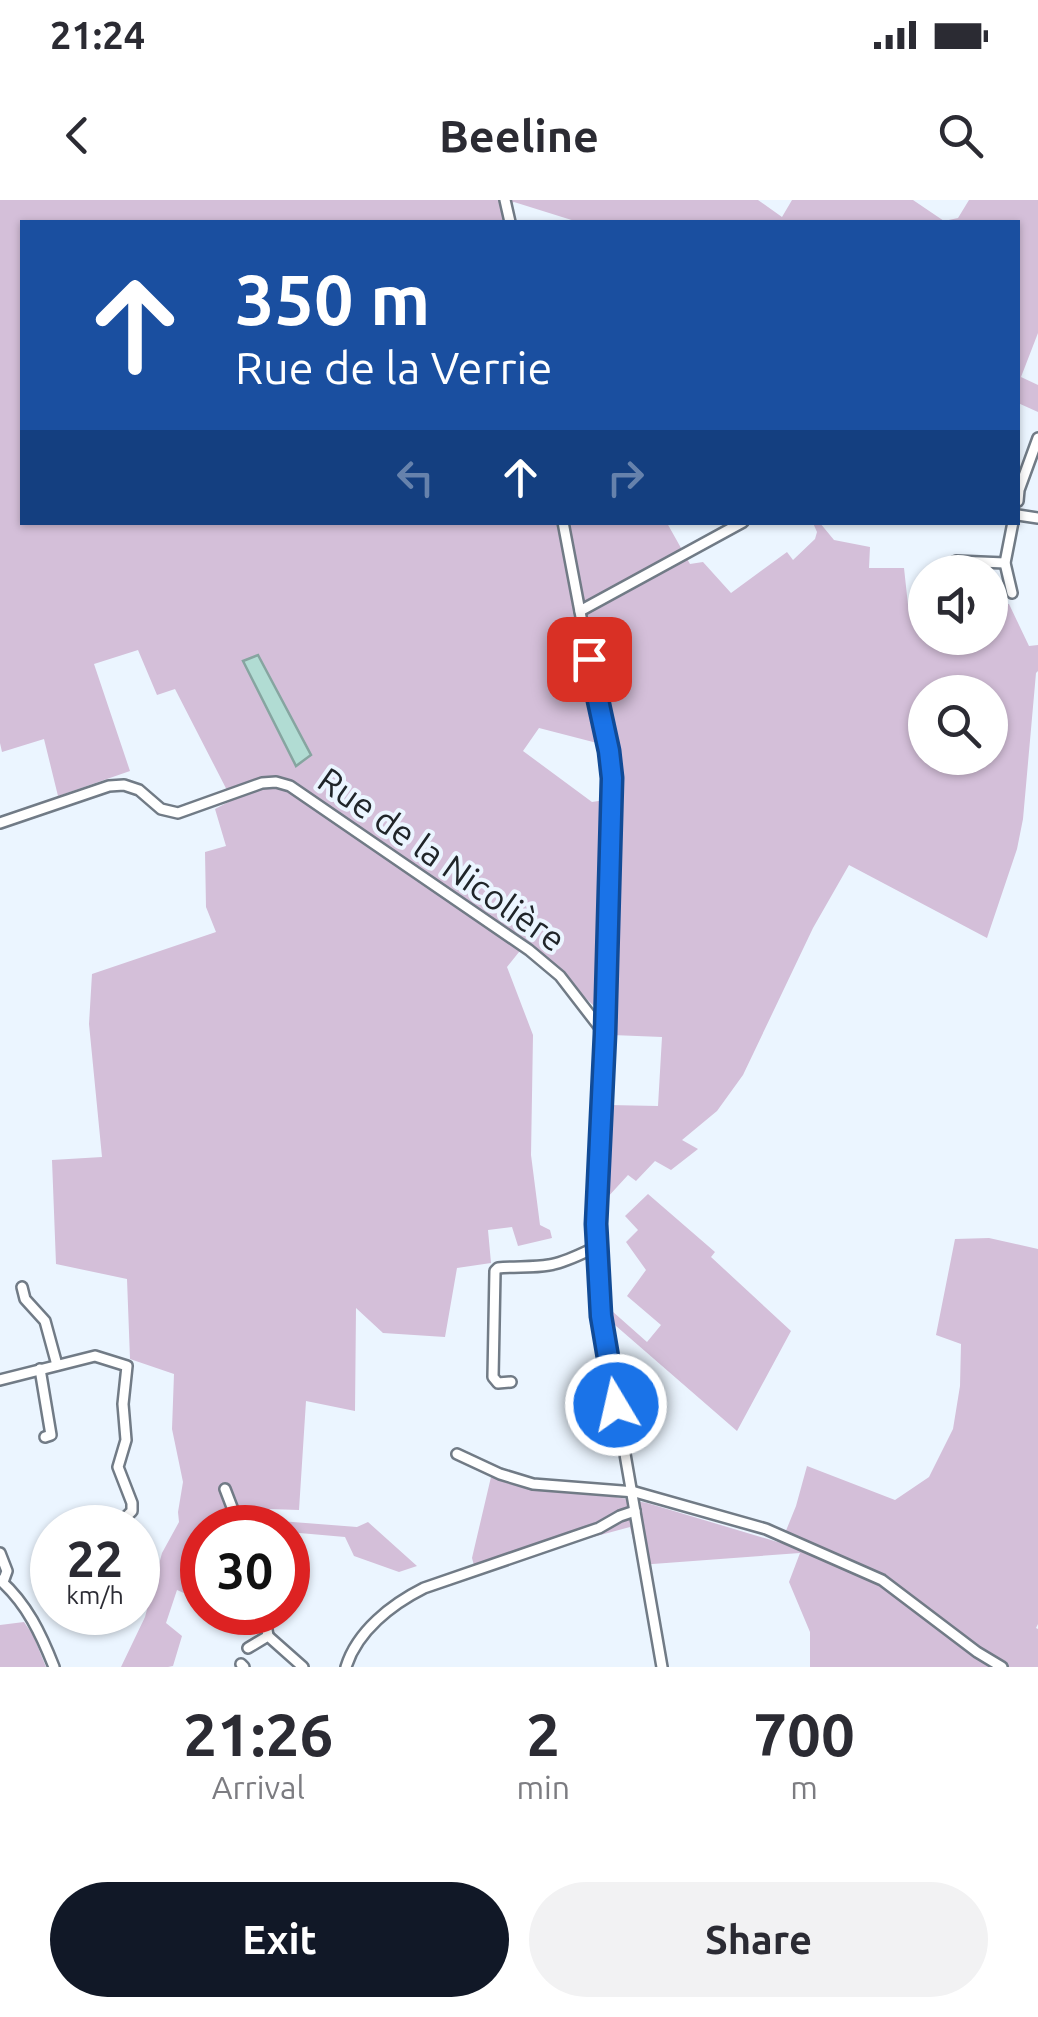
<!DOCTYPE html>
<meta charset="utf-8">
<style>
:root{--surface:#fff;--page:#f2f2f3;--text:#2b2b33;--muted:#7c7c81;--accent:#111827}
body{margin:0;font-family:Ubuntu,sans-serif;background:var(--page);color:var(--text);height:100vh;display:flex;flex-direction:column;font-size:38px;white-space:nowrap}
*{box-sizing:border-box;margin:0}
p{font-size:32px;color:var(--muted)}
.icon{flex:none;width:55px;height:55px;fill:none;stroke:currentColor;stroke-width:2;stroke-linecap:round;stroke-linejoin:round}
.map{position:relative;height:1467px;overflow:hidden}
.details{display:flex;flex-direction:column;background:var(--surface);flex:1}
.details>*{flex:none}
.hud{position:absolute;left:20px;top:20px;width:1000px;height:305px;border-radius:0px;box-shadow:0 2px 8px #0004;background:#1a4fa0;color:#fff;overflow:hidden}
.buttons{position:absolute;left:908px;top:355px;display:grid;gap:20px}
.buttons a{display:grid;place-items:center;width:100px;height:100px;border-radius:50%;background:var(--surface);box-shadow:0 2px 8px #0004;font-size:50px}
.speed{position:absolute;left:30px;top:1305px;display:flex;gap:20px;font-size:50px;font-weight:700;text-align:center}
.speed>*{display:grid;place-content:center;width:130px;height:130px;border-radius:50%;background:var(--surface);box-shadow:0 2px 8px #0004;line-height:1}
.speed small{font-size:25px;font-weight:400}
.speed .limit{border:15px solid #d22;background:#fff;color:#111}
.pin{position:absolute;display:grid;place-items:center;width:85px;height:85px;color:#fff;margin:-42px;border-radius:20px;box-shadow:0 5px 15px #0006}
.me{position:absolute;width:110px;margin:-55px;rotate:351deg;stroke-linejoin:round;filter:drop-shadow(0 0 8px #0008)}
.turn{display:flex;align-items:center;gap:35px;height:210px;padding:0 50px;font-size:45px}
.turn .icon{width:130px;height:130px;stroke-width:2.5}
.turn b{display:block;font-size:70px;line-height:85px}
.lanes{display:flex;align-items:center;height:95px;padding:0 50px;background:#0003;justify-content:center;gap:50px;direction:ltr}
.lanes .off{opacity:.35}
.eta{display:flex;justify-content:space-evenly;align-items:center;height:170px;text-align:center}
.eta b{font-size:60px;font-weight:700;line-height:70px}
.action{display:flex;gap:20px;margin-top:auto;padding:20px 50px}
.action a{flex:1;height:115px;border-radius:60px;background:var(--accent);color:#fff;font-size:40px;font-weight:700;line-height:115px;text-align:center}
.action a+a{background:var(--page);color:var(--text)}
.status{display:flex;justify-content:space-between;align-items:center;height:70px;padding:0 50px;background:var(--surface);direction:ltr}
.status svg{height:28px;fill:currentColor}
header{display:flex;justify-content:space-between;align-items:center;height:130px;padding:0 50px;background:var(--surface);font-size:45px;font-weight:700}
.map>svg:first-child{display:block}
.green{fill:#d4bfd9;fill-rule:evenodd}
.water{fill:#b1dcd3;stroke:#86a5a0;stroke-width:2.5}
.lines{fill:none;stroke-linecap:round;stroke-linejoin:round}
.minor-casing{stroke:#717b86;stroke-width:14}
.minor{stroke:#fff;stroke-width:9}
.route-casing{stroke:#114b97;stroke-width:25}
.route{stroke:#1a73e8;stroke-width:18}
.labels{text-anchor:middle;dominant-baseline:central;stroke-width:8;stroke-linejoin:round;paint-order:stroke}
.street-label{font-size:35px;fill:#202529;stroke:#ebf5ff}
</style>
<div class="status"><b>21:24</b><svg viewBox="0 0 49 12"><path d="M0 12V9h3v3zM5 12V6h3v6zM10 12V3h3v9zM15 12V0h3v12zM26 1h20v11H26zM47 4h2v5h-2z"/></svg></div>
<header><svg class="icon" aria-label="back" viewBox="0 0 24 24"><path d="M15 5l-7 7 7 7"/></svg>Beeline<svg class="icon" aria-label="search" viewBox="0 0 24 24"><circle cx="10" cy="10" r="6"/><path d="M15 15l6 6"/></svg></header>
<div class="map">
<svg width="1038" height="1467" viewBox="0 0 1038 1467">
<rect width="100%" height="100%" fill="#ebf5ff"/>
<g class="green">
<path d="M0 0H758L782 17 792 0H913L944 21 958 18 969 0H1038V133L1021 177 1038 185V212L1018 203V22H578L514 2 503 7 504 22H22V322L667 323 690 364 703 362 731 393 787 352 793 360 815 339 817 332 813 323H820L834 340 870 347 869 368H904L909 414 925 415V438H990V402L1009 404 1029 446 1038 445V471L1036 473 1023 619 1017 649 987 738 849 665 813 728 743 875 717 911 682 940 698 949 671 970 655 961 636 981 628 975 606 999 601 990 609 905 658 906 662 837 612 835V814L595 807 527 742 507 767 533 835 531 955 540 1025 550 1030 552 1038 518 1046 512 1027 488 1030 491 1063 457 1068 445 1137 383 1133 356 1108 355 1211 306 1201 299 1310 239 1308 242 1318 357 1327 368 1322 417 1366 399 1372 354 1356 345 1337 288 1332V1328L244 1327 242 1324 208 1318 202 1328 197 1357 202 1361V1401L177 1390 166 1423 182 1436 173 1466 168 1467H121L145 1417 162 1353 179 1322 178 1312 183 1282 172 1229 174 1174 130 1159 127 1079 56 1064 52 960 102 957 89 824 92 774 216 732 206 707 205 652 226 646 215 609 232 600 175 489 157 495 138 450 94 464 130 571 58 596 44 539 2 552 0 543ZM925 492H990V558H925ZM539 528 597 543 605 600 592 602 523 551Z"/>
<path d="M648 994 715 1052 711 1057 791 1131 737 1231 608 1119 612 1111 647 1142 661 1125 627 1096 646 1070 626 1042 638 1030 625 1016Z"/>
<path d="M989 1038 1038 1049V1424L1036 1428 1038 1429V1467H810V1432L789 1382 800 1353 639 1365 630 1327 567 1344 476 1373 472 1358 491 1277 540 1289 606 1295 647 1303 781 1343 796 1306 807 1266 895 1300 929 1277 953 1229 960 1186 961 1144 936 1135 955 1039Z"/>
<path d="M24 1422 33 1435 46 1467H0V1425Z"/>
</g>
<path class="water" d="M258 455 311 555 296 566 243 461Z"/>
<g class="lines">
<g class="minor-casing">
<g id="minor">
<path d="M505 0 510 22"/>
<path d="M1018 301 1019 290 1038 238"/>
<path d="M1018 315 1038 318"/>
<path d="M563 322 589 459 609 551 612 579 605 834 596 1024 601 1116 662 1467"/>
<path d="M945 366 956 361 1005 363"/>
<path d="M1012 393 1005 363 1013 322"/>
<path d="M580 411 743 322"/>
<path d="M0 623 109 586 124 585 139 590 161 609 178 613 262 583 276 582 290 586 529 750 560 776 604 833"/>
<path d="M22 1087 25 1099 45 1121 57 1165"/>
<path d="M40 1169 51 1235 45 1237"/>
<path d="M0 1180 95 1156 127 1166 123 1204 126 1240 118 1267 132 1303V1311L126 1317 103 1328"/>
<path d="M511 1182 498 1183 493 1177 495 1071 498 1068C515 1066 532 1068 549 1065 565 1063 582 1053 597 1047"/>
<path d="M457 1254 500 1274 533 1284 635 1292 766 1329 882 1380 977 1452 1002 1467"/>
<path d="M225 1289 240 1328"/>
<path d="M0 1353 7 1371 3 1382"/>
<path d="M0 1380C27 1404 41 1434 54 1467"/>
<path d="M264 1412 268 1436"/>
<path d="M248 1448 268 1436 303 1467"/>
<path d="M241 1464 244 1467"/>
<path d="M346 1467C357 1431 392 1404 424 1388L599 1328 620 1316 635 1311"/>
</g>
</g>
<use href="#minor" class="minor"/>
</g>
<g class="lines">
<g class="route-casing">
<path id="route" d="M589 459 609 551 612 578 605 834 596 1024 601 1116 616 1205"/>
</g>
<use href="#route" class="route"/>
</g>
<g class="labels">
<g class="street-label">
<text transform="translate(442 659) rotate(35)">Rue de la Nicolière</text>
</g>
</g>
</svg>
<div class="buttons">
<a><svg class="icon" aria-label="sound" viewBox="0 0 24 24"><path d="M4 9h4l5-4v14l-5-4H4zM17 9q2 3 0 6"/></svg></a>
<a><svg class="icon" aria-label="search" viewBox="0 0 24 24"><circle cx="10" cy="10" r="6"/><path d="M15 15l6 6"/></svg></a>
</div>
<div class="speed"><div>22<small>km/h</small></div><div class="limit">30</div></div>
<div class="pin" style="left:589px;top:459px;background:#d93025"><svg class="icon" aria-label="arrive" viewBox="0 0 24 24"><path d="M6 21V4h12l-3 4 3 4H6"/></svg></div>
<svg class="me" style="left:616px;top:1205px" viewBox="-20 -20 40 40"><circle r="17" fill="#1a73e8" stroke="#fff" stroke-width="3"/><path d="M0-11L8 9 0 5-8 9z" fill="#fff"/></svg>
<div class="hud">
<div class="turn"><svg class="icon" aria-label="ahead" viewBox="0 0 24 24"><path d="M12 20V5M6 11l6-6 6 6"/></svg><div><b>350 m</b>Rue de la Verrie</div></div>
<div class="lanes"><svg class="icon off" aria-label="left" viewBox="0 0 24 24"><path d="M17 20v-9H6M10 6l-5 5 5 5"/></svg><svg class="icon" aria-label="ahead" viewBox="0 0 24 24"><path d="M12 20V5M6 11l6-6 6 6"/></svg><svg class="icon off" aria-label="right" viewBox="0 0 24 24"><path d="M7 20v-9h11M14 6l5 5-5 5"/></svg></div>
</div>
</div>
<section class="details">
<div class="eta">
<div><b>21:26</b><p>Arrival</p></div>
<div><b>2</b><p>min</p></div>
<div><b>700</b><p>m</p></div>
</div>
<div class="action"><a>Exit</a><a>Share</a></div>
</section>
